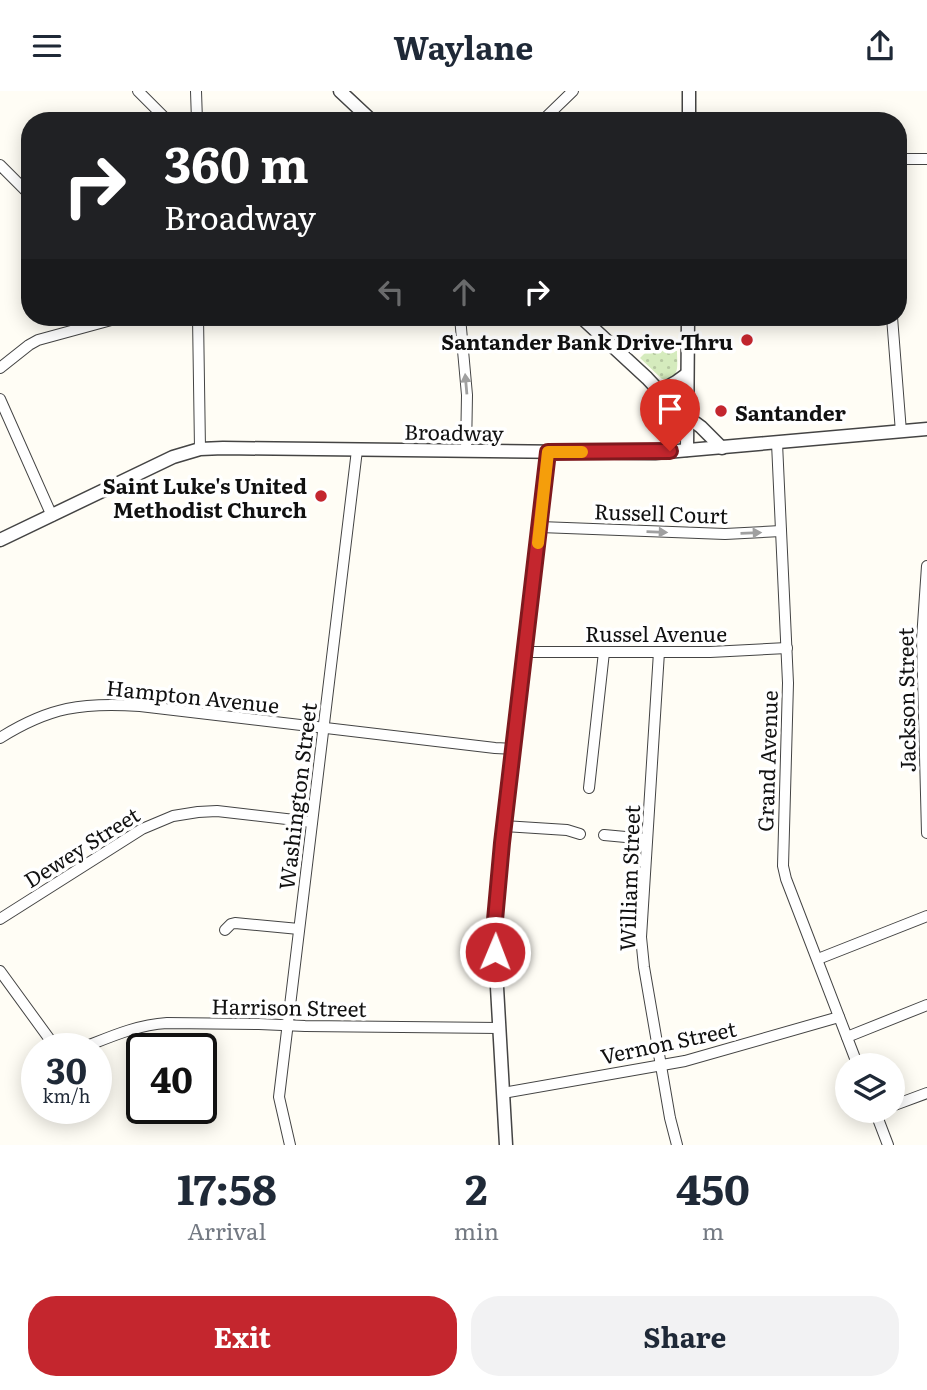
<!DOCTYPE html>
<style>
:root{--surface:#fff;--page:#f2f2f3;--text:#1f2937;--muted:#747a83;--accent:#c4262e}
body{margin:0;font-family:Literata,serif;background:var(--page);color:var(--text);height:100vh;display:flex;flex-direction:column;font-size:26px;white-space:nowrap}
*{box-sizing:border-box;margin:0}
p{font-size:23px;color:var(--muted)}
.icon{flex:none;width:38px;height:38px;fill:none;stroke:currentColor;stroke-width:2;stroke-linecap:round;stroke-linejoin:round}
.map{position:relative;height:1054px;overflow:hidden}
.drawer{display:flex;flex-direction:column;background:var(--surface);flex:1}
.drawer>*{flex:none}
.top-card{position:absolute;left:21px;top:21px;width:886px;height:214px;border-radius:28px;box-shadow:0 4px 18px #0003;background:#202124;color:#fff;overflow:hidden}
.fabs{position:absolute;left:835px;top:962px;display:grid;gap:14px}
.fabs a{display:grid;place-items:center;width:70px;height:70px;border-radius:50%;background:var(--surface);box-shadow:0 4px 18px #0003;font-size:35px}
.speed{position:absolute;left:21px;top:942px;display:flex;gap:14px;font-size:35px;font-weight:700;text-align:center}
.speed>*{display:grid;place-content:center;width:91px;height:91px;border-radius:50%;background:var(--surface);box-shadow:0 4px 18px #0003;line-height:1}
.speed small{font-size:18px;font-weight:400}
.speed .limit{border:4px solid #111;border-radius:10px;background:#fff;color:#111}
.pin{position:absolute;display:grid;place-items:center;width:60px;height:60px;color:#fff;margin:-72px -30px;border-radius:50% 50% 50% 0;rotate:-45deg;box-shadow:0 0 7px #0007}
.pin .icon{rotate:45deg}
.me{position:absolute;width:77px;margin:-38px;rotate:1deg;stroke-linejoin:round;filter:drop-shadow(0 0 5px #0008)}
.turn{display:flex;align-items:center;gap:24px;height:147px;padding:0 28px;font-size:32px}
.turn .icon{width:91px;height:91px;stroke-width:2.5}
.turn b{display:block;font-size:49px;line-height:60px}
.lanes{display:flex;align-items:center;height:66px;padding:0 28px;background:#0003;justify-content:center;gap:35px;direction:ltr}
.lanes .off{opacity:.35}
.eta{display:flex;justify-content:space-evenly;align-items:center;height:119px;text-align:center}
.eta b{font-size:42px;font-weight:700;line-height:49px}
.primary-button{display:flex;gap:14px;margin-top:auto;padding:14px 28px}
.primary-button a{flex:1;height:80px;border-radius:28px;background:var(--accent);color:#fff;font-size:28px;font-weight:700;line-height:80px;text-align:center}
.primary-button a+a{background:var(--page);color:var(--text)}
header{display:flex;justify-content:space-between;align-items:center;height:91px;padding:0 28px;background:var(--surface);font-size:32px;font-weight:700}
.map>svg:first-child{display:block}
.park{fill:url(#park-dots)}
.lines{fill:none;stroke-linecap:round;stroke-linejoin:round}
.minor-casing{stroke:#444;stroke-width:12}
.tertiary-casing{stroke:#444;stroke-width:15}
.minor{stroke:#fff;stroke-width:10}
.tertiary{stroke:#fff;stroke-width:12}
.oneway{fill:#a0a0a0}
.route-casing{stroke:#7f191e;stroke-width:18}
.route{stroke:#c4262e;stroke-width:12}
.slow{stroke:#f59e0b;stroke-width:12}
.poi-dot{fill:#c4262e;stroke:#fff;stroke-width:2.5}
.labels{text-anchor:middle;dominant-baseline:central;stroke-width:7;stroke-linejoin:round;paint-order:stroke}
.poi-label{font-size:21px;font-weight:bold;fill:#111;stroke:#fff;text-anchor:end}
.street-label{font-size:21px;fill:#111;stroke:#fff}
</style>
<header><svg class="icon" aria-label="menu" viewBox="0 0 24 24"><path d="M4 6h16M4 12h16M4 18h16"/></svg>Waylane<svg class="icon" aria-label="share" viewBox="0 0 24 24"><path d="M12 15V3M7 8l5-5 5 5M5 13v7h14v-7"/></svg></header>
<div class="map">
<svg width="927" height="1054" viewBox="0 0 927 1054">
<defs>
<pattern id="park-dots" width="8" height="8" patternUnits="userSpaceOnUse" patternTransform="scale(1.75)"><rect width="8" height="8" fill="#d5ebbd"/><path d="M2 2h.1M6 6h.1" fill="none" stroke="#b6c8a1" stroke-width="1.8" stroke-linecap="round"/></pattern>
</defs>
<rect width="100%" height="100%" fill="#fffdf5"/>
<path class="park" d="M648 259 677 260C677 274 681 289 662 288L640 267Z"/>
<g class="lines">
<g class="minor-casing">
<g id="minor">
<path d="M138 0 168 30"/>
<path d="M196 0 197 30"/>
<path d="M542 30 573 0"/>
<path d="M898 68H927"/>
<path d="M0 74 30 104"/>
<path d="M198 226 200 358"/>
<path d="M460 226 467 304 466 360"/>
<path d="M892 226 901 341"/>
<path d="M0 277 29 254 38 249 115 228"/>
<path d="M0 308 52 425"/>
<path d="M777 352 788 592 783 775 786 788 858 975"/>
<path d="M540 436 725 443 781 440"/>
<path d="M927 475 922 548 927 742"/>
<path d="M526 561H710L787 557"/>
<path d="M659 561 641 846 644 876 670 1027 677 1054"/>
<path d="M0 647C49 616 83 611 140 615L495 657 513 658"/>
<path d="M589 697 604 561"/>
<path d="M504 735 567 739 580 743"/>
<path d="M604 744 647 748"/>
<path d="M0 828 142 738 173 725 198 721 217 720 312 731"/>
<path d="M225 839 231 833 235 832 299 838"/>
<path d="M818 868 927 825"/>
<path d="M0 880 56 957"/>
<path d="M847 946 927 914"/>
<path d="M82 957C110 946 136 934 167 932L259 933 305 935 499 937"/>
<path d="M503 1002 685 970 839 926"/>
<path d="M892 1015 927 1002"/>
<path d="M875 1020 888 1054"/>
<path d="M290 1054 279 1006 357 359"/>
</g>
</g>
<g class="tertiary-casing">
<g id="tertiary">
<path d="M340 0 372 30"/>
<path d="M689 30V0"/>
<path d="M581 226 647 287 675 317 701 336 722 357"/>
<path d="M660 300 676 291 687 283"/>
<path d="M687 359 688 226"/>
<path d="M0 449 173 366 200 358 223 357 655 362 927 338"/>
<path d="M506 1054 495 861V829L502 752 548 361"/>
</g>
</g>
<use href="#minor" class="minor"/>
<use href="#tertiary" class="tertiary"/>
</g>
<defs><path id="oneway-solid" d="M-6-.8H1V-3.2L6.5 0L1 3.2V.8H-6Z" transform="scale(1.75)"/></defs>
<g class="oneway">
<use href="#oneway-solid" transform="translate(466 293) rotate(-95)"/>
<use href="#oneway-solid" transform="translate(657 441) rotate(2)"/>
<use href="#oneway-solid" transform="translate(751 442) rotate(-2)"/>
</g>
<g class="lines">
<g class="route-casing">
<path id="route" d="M495 861V829L502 752 548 361 670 360"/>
</g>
<use href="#route" class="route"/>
<path class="slow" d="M538 452 548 361H582"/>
</g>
<g class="poi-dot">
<circle cx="747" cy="249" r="7"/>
<circle cx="721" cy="320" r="7"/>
<circle cx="321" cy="405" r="7"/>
</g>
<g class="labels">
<g class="poi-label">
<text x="733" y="249">Santander Bank Drive-Thru</text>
<text x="735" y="320" text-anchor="start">Santander</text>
<text x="307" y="393">Saint Luke's United<tspan x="307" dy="24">Methodist Church</tspan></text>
</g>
<g class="street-label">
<text transform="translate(454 340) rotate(1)">Broadway</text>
<text transform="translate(661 421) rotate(2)">Russell Court</text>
<text x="656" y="541">Russel Avenue</text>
<text transform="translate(193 604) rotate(6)">Hampton Avenue</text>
<text transform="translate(905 609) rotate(-91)">Jackson Street</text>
<text transform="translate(766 670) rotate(-88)">Grand Avenue</text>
<text transform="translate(296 705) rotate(-83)">Washington Street</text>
<text transform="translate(81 755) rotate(-32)">Dewey Street</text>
<text transform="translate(628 787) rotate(-88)">William Street</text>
<text transform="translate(289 915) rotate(1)">Harrison Street</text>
<text transform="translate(668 950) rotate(-12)">Vernon Street</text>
</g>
</g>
</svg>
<div class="fabs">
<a><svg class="icon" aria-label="layers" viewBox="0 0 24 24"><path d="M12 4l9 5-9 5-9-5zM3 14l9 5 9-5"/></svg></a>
</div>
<div class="speed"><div>30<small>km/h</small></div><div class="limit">40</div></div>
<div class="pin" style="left:670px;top:360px;background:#d93025"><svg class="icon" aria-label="arrive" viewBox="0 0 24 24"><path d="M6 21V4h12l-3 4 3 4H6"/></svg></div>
<svg class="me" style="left:495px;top:861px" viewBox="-20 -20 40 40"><circle r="17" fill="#c4262e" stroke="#fff" stroke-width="3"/><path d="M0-11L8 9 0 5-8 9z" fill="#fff"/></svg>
<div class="top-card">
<div class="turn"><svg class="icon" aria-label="right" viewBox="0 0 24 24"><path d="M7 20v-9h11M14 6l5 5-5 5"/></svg><div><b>360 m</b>Broadway</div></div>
<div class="lanes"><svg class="icon off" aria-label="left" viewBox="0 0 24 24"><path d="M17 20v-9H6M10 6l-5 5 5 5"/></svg><svg class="icon off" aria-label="ahead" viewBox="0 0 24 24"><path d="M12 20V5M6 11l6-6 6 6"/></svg><svg class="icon" aria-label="right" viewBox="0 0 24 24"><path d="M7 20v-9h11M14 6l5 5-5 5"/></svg></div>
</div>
</div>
<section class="drawer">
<div class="eta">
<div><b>17:58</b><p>Arrival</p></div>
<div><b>2</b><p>min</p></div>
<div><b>450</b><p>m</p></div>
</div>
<div class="primary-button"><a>Exit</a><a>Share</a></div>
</section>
